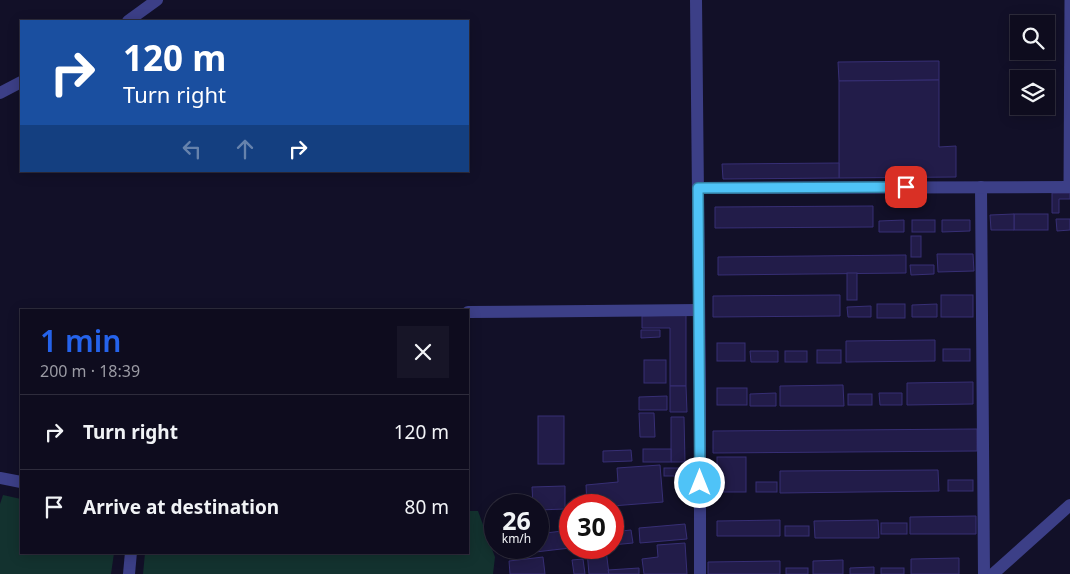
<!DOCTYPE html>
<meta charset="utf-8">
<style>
:root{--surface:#0e0c1e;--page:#171527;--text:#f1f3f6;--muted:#9b9ba4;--line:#2e2c3c;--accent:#2563eb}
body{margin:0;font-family:"Noto Sans",sans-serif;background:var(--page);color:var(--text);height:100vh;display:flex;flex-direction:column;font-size:19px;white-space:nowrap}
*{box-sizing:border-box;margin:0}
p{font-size:16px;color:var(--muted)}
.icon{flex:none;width:28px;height:28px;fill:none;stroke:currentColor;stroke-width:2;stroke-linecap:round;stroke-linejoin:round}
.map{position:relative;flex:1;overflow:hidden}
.drawer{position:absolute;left:20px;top:309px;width:449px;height:245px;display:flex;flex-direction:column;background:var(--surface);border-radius:0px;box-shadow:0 2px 12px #0003,0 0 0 1px var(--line)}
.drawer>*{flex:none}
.guide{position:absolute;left:20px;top:20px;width:449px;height:152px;border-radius:0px;box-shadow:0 2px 12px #0003,0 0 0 1px var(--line);background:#1a4fa0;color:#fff;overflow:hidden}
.fabs{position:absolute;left:1010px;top:15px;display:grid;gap:10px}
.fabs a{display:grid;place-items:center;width:45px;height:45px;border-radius:0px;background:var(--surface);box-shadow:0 2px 12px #0003,0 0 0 1px var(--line);font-size:25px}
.speed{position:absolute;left:484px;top:494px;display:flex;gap:10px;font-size:25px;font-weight:700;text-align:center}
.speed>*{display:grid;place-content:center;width:65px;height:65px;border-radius:50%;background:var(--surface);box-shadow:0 2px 12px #0003,0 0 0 1px var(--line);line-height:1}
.speed small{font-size:12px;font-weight:400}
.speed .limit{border:8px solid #d22;background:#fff;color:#111}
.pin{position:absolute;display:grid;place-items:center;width:42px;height:42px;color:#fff;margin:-21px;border-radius:10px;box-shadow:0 2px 8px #0006}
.me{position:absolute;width:55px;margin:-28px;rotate:0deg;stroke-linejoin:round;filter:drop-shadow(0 0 4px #0008)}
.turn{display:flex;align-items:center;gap:18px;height:105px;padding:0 20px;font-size:22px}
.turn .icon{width:65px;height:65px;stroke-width:2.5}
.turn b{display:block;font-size:35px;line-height:42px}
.lanes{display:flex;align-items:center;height:48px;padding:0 20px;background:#0003;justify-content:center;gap:25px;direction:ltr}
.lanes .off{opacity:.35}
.round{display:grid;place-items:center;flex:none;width:52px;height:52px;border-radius:0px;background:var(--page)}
.overview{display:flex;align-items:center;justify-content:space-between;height:85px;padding:0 20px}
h1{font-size:30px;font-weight:600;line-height:38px;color:var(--accent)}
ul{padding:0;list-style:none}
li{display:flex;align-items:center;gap:15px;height:75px;padding:0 20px;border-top:1px solid var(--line)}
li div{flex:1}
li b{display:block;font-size:19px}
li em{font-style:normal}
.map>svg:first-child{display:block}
.green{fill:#13322f}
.building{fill:#221c49;stroke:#372f75}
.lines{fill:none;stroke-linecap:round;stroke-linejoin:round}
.service{stroke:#3c3f87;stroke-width:9}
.minor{stroke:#3c3f87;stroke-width:12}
.route-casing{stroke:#337fa1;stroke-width:12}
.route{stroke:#4fc3f7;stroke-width:9}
</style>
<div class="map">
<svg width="1070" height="574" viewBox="0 0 1070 574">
<rect width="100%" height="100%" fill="#121028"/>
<g class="green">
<path d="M3 495 21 499V552L114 553 111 574H0V504Z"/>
<path d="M468 511H478L495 557 493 574H143L145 553 468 552Z"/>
</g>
<g class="building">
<path d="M939 61V80L839 81 838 62Z"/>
<path d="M939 80V147L956 146V177L839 178V81Z"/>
<path d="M839 163V178L723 179 722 164Z"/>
<path d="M1052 193H1070V199H1059V213H1052Z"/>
<path d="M873 206V227L715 228V207Z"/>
<rect x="1014" y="214" width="34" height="16"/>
<path d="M1014 214V230H991L990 215Z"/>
<path d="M1056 219H1070V230L1057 231Z"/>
<path d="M904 220V232H879V221Z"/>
<rect x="912" y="220" width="23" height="12"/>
<path d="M942 220H970V231L942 232Z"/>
<rect x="911" y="236" width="10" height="21"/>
<path d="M937 254H973L974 271 938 272Z"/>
<path d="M906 255V273L718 275V257Z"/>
<path d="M910 265H934V274L911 275Z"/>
<rect x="847" y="273" width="10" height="27"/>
<path d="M840 295V316L713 317V296Z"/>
<rect x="941" y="295" width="32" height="22"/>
<rect x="877" y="304" width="28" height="14"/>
<path d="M937 304V317H912V305Z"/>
<path d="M871 306V317H848L847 307Z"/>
<path d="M686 315V386H670V328H642V316Z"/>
<path d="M641 330H660V337L641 338Z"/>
<path d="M935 340V361L846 362V341Z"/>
<rect x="717" y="343" width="28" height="18"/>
<rect x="943" y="349" width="27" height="12"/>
<rect x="817" y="350" width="24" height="13"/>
<path d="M750 351H778V362H751Z"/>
<rect x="785" y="351" width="22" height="11"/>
<rect x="644" y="360" width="22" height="23"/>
<path d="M973 382V404L907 405V383Z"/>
<path d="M843 385 844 406H780V386Z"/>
<path d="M670 386H686L687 412H670Z"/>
<rect x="717" y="388" width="30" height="17"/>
<path d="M776 393V406H750V394Z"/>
<path d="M879 393H902V405H880Z"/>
<rect x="848" y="394" width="24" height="11"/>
<path d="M667 396V410H639V397Z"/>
<path d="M639 413H654L655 437H640Z"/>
<rect x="538" y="416" width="26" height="48"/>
<path d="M671 417H684L685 462H671Z"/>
<path d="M977 429V451L713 453V431Z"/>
<rect x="643" y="449" width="28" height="13"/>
<path d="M631 450 632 461 603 462V451Z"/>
<rect x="717" y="457" width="29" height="35"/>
<path d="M660 465 663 502 612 506 587 505 586 485 618 482 617 468Z"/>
<rect x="664" y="468" width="20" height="8"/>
<path d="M938 470 939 491 780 493V471Z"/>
<rect x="948" y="480" width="25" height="11"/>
<rect x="756" y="482" width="21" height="10"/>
<path d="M565 486V509L538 510V505H533L532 487Z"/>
<path d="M976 516V534H910V517Z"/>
<path d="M780 520V536H717V521Z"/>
<path d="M878 520 879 538H815L814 521Z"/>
<rect x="881" y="523" width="26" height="11"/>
<path d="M685 524 687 539 640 543 639 528Z"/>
<rect x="785" y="526" width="24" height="10"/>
<path d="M570 530V548L527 553V548H538V534Z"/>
<path d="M631 530 633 543 612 545V532Z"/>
<path d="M685 543 687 574H644L642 559 658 557 657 545Z"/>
<path d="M606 550 609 574H589L587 551Z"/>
<path d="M543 557 545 574H510L509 561Z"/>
<path d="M959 558V574H911V559Z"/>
<path d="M583 559 585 574H574L572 560Z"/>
<path d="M843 560V574H813V561Z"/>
<path d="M780 561V574H708V562Z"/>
<path d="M874 567V574H850V568Z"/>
<path d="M639 568V574H609L608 570Z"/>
<rect x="786" y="568" width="22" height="6"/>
<rect x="881" y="568" width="23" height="6"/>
</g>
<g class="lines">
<path class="service" d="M1068 187 1069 0"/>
<g class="minor">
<path d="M696 0 700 391V574"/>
<path d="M128 21 157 0"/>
<path d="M0 93 21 82"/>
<path d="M981 187 984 574"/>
<path d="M698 188 1070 187"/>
<path d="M468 312 699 310"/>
<path d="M0 478 21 482"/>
<path d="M129 574 131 552"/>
<path d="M993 574 1070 505"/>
</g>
</g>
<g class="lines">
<g class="route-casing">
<path id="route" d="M700 483 698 188 906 187"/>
</g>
<use href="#route" class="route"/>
</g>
</svg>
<div class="fabs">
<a><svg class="icon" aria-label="search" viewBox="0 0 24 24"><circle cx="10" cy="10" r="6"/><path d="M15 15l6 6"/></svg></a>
<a><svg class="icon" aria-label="layers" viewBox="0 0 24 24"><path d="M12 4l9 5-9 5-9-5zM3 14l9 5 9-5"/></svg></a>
</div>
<div class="speed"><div>26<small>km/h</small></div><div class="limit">30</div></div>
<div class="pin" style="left:906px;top:187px;background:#d93025"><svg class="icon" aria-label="arrive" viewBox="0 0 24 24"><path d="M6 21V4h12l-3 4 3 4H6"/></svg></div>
<svg class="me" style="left:700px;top:483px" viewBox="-20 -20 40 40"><circle r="17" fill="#4fc3f7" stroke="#fff" stroke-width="3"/><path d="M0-11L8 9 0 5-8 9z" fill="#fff"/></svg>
<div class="guide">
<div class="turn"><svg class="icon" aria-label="right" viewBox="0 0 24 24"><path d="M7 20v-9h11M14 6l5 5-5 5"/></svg><div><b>120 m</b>Turn right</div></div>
<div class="lanes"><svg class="icon off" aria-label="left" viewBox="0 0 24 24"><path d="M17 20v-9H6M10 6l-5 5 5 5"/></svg><svg class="icon off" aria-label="ahead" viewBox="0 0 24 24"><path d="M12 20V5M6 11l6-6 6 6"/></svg><svg class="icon" aria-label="right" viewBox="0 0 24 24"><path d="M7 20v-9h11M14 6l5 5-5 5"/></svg></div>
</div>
<section class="drawer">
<div class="overview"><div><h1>1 min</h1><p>200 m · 18:39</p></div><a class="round"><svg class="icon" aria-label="close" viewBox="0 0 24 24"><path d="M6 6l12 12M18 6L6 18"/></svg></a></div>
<ul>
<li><svg class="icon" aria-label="right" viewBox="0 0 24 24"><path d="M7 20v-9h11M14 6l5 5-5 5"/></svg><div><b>Turn right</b></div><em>120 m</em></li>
<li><svg class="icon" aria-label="arrive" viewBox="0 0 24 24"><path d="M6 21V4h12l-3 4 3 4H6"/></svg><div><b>Arrive at destination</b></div><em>80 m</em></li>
</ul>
</section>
</div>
